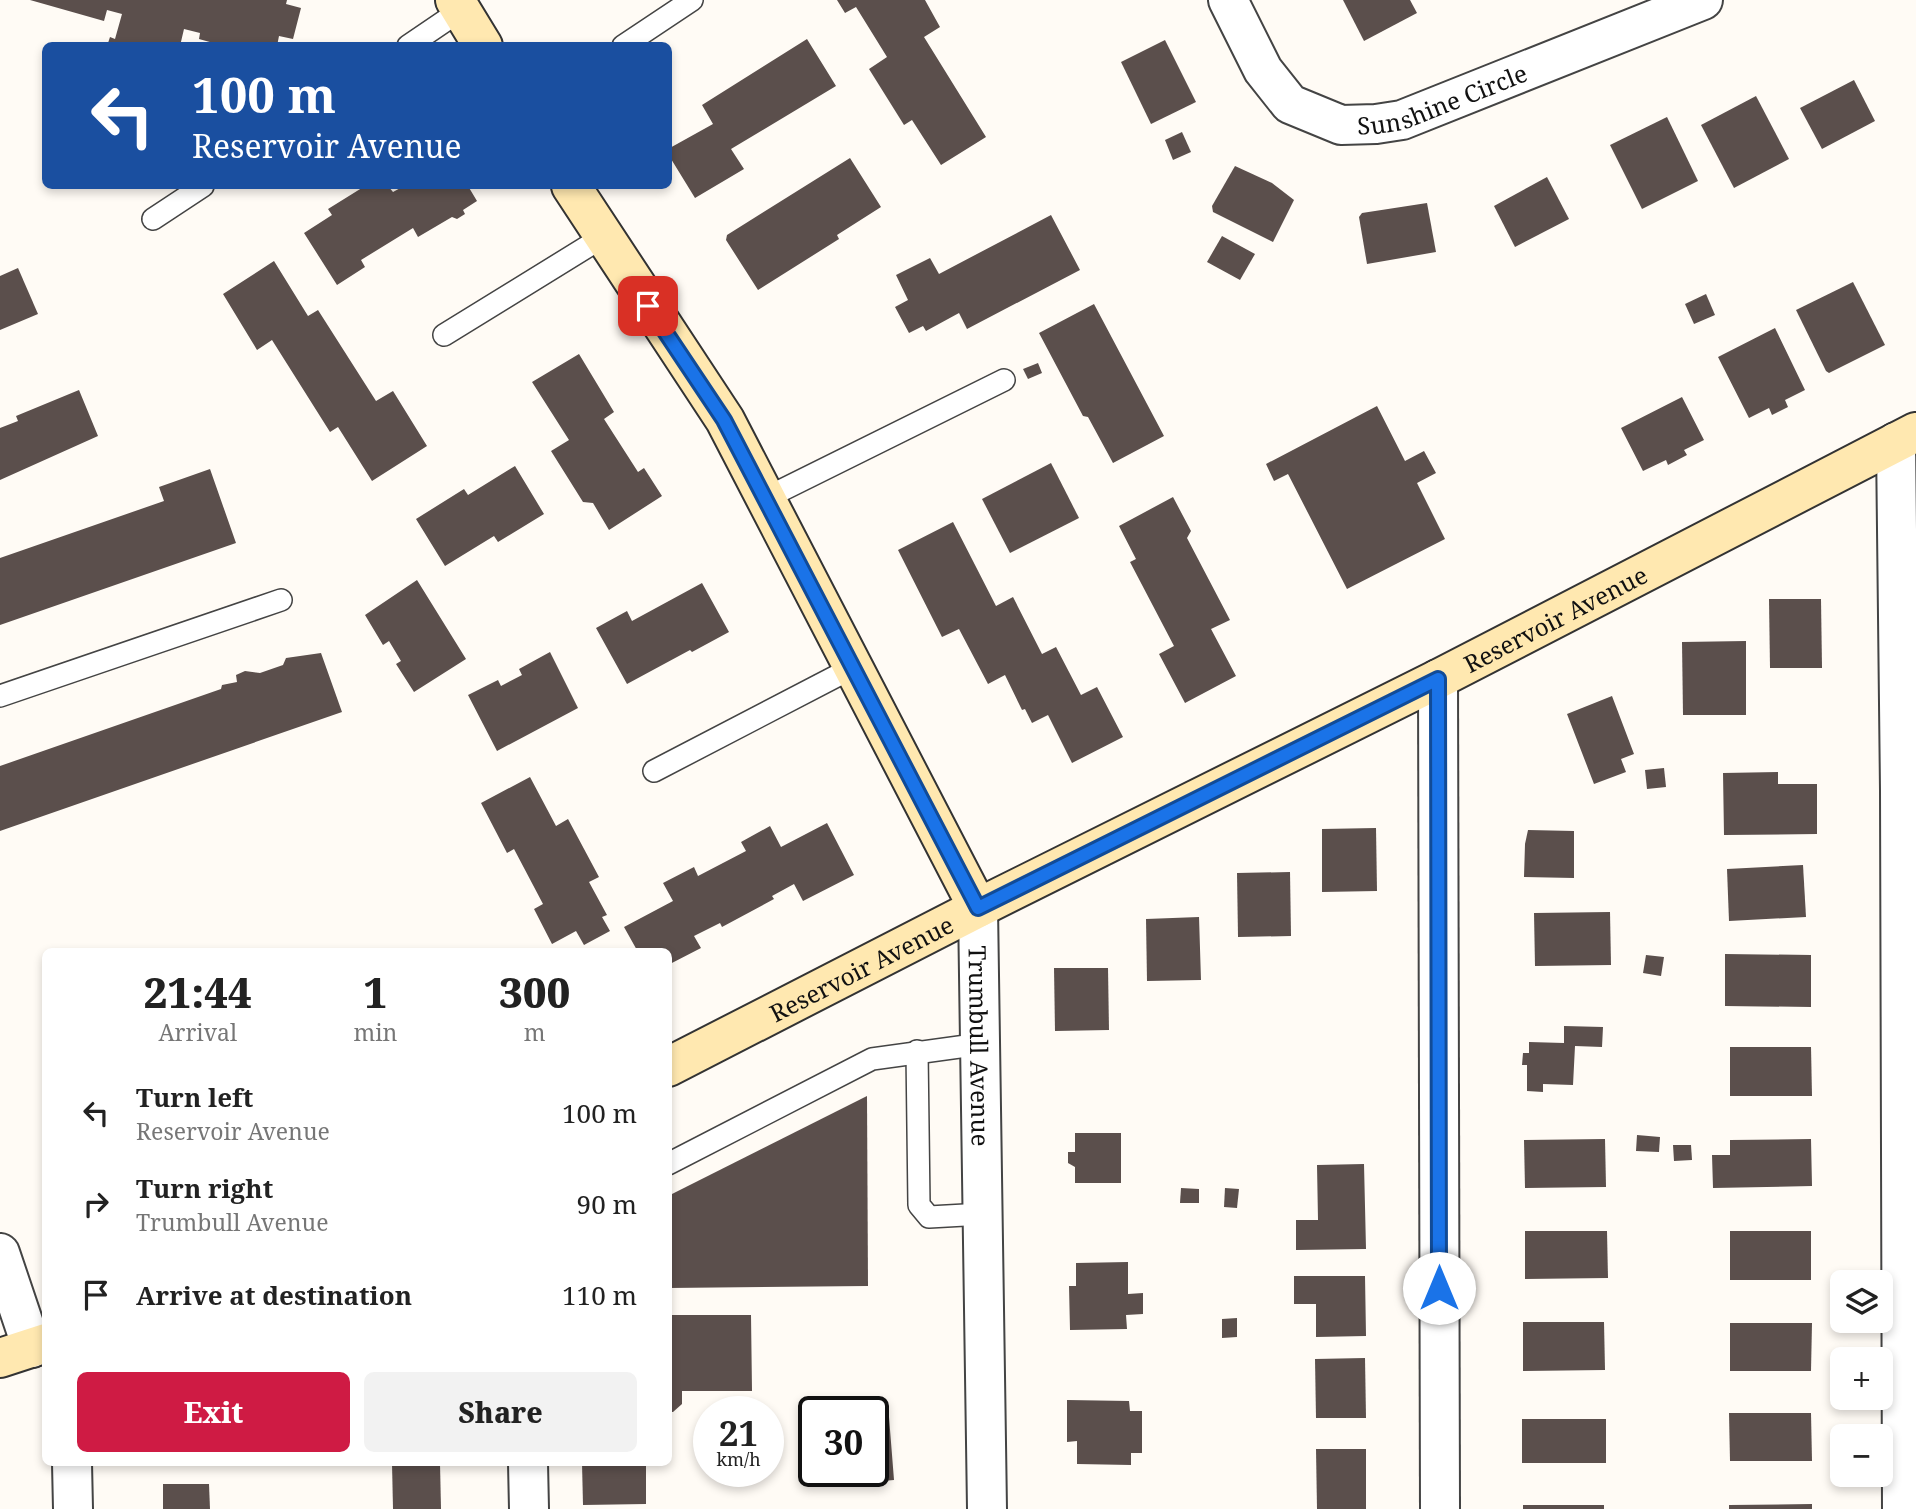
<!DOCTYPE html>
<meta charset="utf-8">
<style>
:root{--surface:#fff;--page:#f2f2f2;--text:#222;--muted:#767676;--accent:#cf1b44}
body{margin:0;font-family:"Noto Serif",serif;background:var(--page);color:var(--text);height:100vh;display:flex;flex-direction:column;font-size:26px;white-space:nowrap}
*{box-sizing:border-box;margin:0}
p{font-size:23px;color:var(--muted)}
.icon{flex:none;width:38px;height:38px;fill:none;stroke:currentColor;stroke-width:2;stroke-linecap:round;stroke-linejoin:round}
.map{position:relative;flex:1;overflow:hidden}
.panel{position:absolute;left:42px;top:948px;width:630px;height:518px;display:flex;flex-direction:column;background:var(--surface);border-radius:10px;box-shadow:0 4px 10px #0003}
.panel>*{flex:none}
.top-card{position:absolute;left:42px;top:42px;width:630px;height:147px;border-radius:10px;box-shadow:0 4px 10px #0003;background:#1a4fa0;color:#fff;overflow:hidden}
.fabs{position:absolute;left:1830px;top:1270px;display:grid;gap:14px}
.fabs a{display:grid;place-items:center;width:63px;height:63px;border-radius:10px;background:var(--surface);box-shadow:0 4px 10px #0003;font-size:35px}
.speed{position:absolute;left:693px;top:1396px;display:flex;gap:14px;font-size:35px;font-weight:700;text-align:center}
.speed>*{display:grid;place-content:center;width:91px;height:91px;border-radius:50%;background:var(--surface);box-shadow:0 4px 10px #0003;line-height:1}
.speed small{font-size:18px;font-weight:400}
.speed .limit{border:4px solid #111;border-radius:10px;background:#fff;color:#111}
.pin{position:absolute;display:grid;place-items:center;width:60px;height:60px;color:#fff;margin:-30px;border-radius:14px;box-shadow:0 4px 10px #0006}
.me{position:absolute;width:77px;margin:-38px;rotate:0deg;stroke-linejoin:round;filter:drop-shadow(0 0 5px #0008)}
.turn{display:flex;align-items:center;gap:24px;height:147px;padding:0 35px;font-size:32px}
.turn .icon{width:91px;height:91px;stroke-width:2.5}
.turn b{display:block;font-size:49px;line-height:60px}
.eta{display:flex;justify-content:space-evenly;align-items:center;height:119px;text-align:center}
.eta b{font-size:42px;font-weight:800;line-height:49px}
.action{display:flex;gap:14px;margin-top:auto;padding:14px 35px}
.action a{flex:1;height:80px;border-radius:10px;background:var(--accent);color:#fff;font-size:28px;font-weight:800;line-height:80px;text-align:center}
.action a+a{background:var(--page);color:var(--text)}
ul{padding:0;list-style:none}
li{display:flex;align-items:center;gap:21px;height:91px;padding:0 35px}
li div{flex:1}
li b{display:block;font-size:26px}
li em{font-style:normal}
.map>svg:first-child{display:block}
.building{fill:#5b4f4c}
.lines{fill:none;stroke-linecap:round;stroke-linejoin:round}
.lane-casing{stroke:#444;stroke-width:24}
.street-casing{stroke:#444;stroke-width:42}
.secondary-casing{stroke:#333;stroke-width:42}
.lane{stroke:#fff;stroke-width:21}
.street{stroke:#fff;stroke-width:38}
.secondary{stroke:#ffe8b0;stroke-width:38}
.route-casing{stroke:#114b97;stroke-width:18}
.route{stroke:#1a73e8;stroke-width:12}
.labels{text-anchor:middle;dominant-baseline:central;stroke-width:7;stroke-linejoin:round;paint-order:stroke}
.street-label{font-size:24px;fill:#111;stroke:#fff}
</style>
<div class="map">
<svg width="1916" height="1509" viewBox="0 0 1916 1509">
<rect width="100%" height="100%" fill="#fffbf5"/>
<g class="building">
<path d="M30 0H287L286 4 301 8 293 39 279 36 277 46H224L199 39 200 33 184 29 180 46H107L110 37 115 39 122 14 107 10 104 21Z"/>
<path d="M837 0H925L940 27 924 37 986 137 941 165 912 120 904 125 869 69 887 57 856 7 845 13Z"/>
<path d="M1343 0H1410L1417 13 1364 41Z"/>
<path d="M807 39 836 86 731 149 744 169 695 198 668 154V149L713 124 702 105Z"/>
<path d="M1165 40 1196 102 1151 124 1121 62Z"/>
<path d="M1854 80 1875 121 1822 149 1800 108Z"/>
<path d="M1756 96 1789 159 1734 188 1701 125Z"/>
<path d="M1667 117 1698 181 1642 209 1610 145Z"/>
<path d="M1182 132 1191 152 1173 160 1165 140Z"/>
<path d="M850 158 881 207 837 235 839 239 758 290 726 240 727 235Z"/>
<path d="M1235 166 1272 183 1294 200 1273 242 1213 212 1212 206Z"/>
<path d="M1547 177 1569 219 1515 247 1494 206Z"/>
<path d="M365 186H388L393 192 404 186H468L477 201 463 210 465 214 457 219 452 217 418 237 413 228 361 260 365 267 337 285 304 233 332 215 328 209Z"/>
<path d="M1427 203 1436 252 1367 264 1359 217 1362 213Z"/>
<path d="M1051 215 1080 270 967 329 959 313 926 331 923 326 909 333 895 307 908 300 896 275 930 258 939 274Z"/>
<path d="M1222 236 1255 254 1240 280 1207 262Z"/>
<path d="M274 261 308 316 318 310 376 401 393 391 427 446 372 481 338 427 330 432 272 340 257 350 223 294Z"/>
<path d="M18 268 38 314 0 330V276Z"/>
<path d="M1853 282 1885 345 1829 373 1826 371 1796 310Z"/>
<path d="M1706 294 1715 315 1694 324 1685 304Z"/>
<path d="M1094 304 1164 436 1113 463 1088 417 1083 416 1039 333Z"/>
<path d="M1775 328 1805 390 1785 400 1788 407 1772 415 1769 408 1749 418 1718 357Z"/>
<path d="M579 354 614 412 604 419 638 472 644 468 662 496 609 530 593 503 583 502 551 451 569 440 532 382Z"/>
<path d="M1038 363 1042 373 1028 379 1023 369Z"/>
<path d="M79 390 98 436 0 480V428L18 421 16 416Z"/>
<path d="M1682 397 1704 440 1684 450 1687 455 1668 465 1666 460 1643 471 1621 428Z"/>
<path d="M1377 406 1405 461 1424 451 1436 473 1417 483 1445 539 1347 589 1288 474 1274 481 1266 464Z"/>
<path d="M1051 463 1079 518 1010 553 982 499Z"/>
<path d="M515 466 544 514 498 542 494 536 445 566 416 519 464 489 468 495Z"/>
<path d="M210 469 236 543 0 625V558L164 501 159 487Z"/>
<path d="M1173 497 1191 531 1187 538 1230 620 1211 629 1236 676 1185 703 1159 654 1174 646 1130 562 1136 559 1119 526Z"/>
<path d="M953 522 996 606 1013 597 1042 654 1056 647 1081 695 1097 687 1123 737 1072 763 1048 715 1032 723 1025 709 1022 710 1005 675 988 684 959 629 942 637 898 550Z"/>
<path d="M417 580 466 659 414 692 396 664 401 661 389 641 383 645 365 615Z"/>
<path d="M702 583 729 632 692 652 690 650 627 684 596 628 627 611 632 621Z"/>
<path d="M1769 599H1821L1822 668H1770Z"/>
<path d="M1746 641V715H1683L1682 642Z"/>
<path d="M550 652 578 708 497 751 468 695 498 680 501 686 522 675 519 669Z"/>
<path d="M321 653 342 712 0 831V766L221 689 222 685 237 682 236 675 245 671 260 673 283 665 286 658Z"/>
<path d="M1612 696 1634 754 1621 759 1626 772 1594 784 1567 714Z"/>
<path d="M1664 768 1666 787 1647 789 1645 770Z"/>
<path d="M1778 772V784H1817V834L1724 835 1723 773Z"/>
<path d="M530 777 556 826 568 819 599 877 589 882 607 915 602 917 610 931 584 945 576 931 552 944 534 909 543 904 514 849 507 853 481 803Z"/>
<path d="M827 823 854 875 803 901 794 884 772 896 774 899 722 927 720 923 694 936 701 948 668 965V952H638L624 927 673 901 663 883 694 867 698 876 746 851 741 842 770 826 781 847Z"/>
<path d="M1376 828 1377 891 1322 892V829Z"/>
<path d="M1528 830 1574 831V878L1524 877 1525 844Z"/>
<path d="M1803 865 1806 917 1729 921 1727 869Z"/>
<path d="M1290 872 1291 936 1238 937 1237 873Z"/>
<path d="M1610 912 1611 965 1535 966 1534 913Z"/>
<path d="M1199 917 1201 980 1147 981 1146 919Z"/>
<path d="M1725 954 1811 955V1007L1725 1006Z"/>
<path d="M1646 955 1664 957 1661 976 1643 973Z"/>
<path d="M1054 968H1108L1109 1030 1055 1031Z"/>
<path d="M1564 1026 1603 1027 1602 1047 1575 1046 1573 1085 1543 1084V1092L1527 1091V1065H1522L1523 1053H1529V1042L1564 1043Z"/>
<path d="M1730 1047H1811L1812 1096H1730Z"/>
<path d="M867 1096 868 1286 668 1288V1196Z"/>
<path d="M1075 1133H1121V1183H1075V1167L1068 1163V1152H1075Z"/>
<path d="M1637 1135 1660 1137 1659 1152 1636 1151Z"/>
<path d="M1605 1139 1606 1187 1525 1188 1524 1140Z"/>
<path d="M1811 1139 1812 1186 1713 1188 1712 1155H1730V1140Z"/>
<path d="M1673 1145H1691L1692 1160 1674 1161Z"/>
<path d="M1364 1164 1366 1249 1296 1250V1220H1318L1317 1165Z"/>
<path d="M1181 1188 1199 1189V1203H1180Z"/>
<path d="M1225 1188 1239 1189 1237 1208 1224 1207Z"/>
<path d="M1525 1231H1607L1608 1278 1525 1279Z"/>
<rect x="1730" y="1231" width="81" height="49"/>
<path d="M1128 1262V1294L1143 1293V1314L1126 1315 1127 1329 1070 1330 1069 1286H1076V1263Z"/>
<path d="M1294 1276H1365L1366 1336 1316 1337V1304H1294Z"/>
<path d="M668 1315H751L752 1391H682V1404L673 1412H668Z"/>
<path d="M1237 1318V1337L1222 1338V1319Z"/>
<path d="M1523 1322H1604L1605 1370 1523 1371Z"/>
<path d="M1730 1323H1812L1811 1371H1730Z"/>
<path d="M1365 1358 1366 1418H1316L1315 1359Z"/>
<path d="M1067 1400 1129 1401 1130 1411H1142V1453H1131V1465L1077 1464V1441L1067 1442Z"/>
<path d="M1729 1413H1811L1812 1461H1730Z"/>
<path d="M889 1417 894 1480 848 1484 847 1472H873V1418Z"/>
<rect x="1522" y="1419" width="84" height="44"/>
<path d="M1316 1449H1366V1509H1317Z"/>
<path d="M392 1463H440L441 1509H393Z"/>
<path d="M582 1463H646V1504L583 1505Z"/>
<path d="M163 1484H209L210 1509H163Z"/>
<path d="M1812 1504V1509H1729V1505Z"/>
<rect x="1523" y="1505" width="81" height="4"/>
</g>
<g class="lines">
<g class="lane-casing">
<g id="lane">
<path d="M408 46 461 10"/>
<path d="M623 46 692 0"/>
<path d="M153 219 203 186"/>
<path d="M444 335 603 237"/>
<path d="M766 498 1004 380"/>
<path d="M0 696 281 600"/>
<path d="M654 771 854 667"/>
<path d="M917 1051 919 1205 929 1217 983 1214"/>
<path d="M668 1164 872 1059 981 1044"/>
</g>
</g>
<g class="street-casing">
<g id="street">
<path id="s1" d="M1228 0 1263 70 1290 104 1341 125 1376 124 1402 120 1703 0"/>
<path d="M1896 442 1900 790 1902 1509"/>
<path d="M1438 679 1440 1509"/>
<path id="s2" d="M978 908 987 1509"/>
<path d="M0 1253 32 1348"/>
<path d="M72 1463 73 1509"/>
<path d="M528 1463 529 1509"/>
</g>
</g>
<g class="secondary-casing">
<g id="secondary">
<path d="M455 0 483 46"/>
<path d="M571 186 725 420 978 908"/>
<path id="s3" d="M668 1067 978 908 1438 679 1916 432"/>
<path d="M0 1358 46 1343"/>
</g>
</g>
<use href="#lane" class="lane"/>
<use href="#street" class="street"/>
<use href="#secondary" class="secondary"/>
</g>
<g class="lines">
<g class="route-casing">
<path id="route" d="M648 306 724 420 978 908 1438 679 1439 1288"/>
</g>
<use href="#route" class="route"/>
</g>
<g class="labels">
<g class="street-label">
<text stroke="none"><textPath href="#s1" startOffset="282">Sunshine Circle</textPath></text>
<text stroke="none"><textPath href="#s3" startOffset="994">Reservoir Avenue</textPath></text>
<text stroke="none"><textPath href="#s3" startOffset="217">Reservoir Avenue</textPath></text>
<text stroke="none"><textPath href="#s2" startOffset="138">Trumbull Avenue</textPath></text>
</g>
</g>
</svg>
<div class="fabs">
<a><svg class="icon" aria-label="layers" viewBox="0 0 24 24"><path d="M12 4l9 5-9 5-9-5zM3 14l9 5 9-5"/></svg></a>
<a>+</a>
<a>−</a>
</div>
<div class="speed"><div>21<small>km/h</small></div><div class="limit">30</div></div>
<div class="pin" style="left:648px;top:306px;background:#d93025"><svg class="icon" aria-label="arrive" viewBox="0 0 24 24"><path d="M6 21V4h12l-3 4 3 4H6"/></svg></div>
<svg class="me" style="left:1439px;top:1288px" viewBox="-20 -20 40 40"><circle r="19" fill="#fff"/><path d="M0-13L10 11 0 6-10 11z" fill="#1a73e8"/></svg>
<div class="top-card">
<div class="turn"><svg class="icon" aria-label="left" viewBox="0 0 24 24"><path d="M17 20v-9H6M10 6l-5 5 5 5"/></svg><div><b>100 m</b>Reservoir Avenue</div></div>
</div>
<section class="panel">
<div class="eta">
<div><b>21:44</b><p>Arrival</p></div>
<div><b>1</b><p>min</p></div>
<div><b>300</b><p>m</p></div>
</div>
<ul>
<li><svg class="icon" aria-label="left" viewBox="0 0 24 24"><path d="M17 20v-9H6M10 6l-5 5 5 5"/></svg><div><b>Turn left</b><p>Reservoir Avenue</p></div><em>100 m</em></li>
<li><svg class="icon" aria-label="right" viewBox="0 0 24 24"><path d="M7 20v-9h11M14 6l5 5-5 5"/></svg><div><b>Turn right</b><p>Trumbull Avenue</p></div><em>90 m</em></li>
<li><svg class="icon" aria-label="arrive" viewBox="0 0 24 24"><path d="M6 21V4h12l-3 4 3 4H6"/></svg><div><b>Arrive at destination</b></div><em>110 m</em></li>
</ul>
<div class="action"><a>Exit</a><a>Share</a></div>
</section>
</div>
